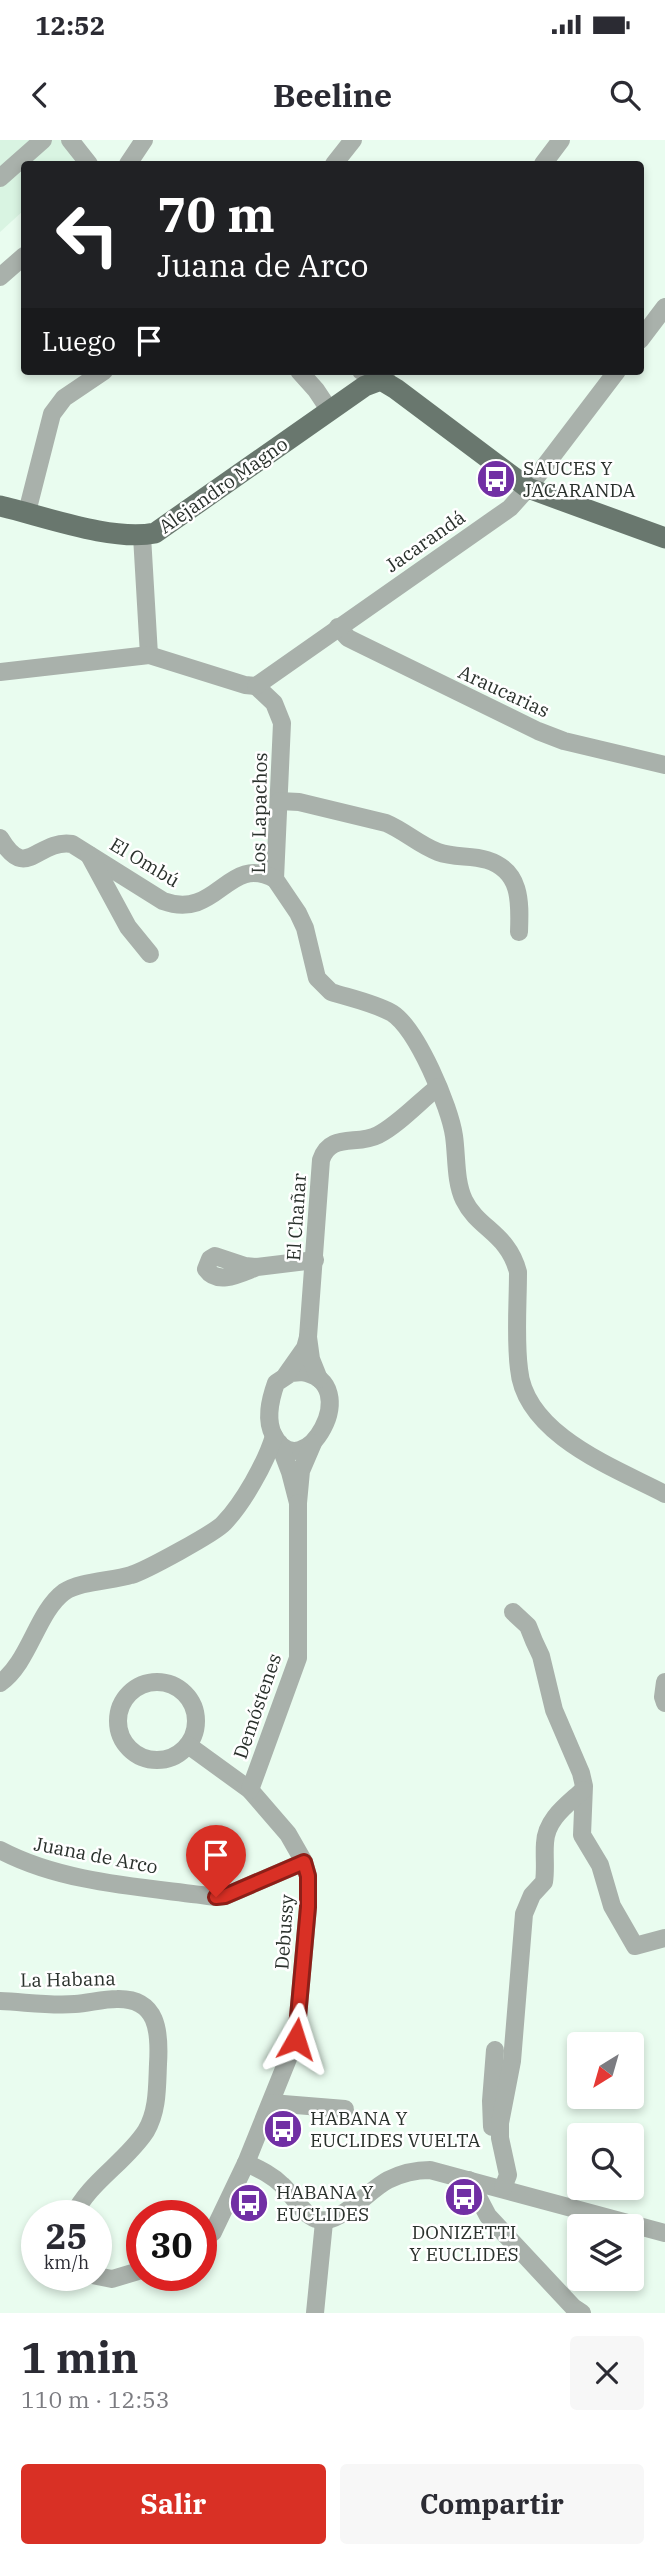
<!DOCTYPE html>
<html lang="es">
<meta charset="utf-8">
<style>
:root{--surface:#fff;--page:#f7f7f7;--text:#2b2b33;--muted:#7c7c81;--accent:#d93025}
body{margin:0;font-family:"IBM Plex Serif",serif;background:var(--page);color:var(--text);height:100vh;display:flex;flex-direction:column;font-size:26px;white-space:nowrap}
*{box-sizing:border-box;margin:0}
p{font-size:23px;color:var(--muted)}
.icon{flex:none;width:38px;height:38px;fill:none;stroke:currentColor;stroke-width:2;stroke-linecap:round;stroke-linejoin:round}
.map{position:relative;height:2173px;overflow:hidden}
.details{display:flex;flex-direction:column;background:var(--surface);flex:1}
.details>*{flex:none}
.banner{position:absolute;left:21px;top:21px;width:623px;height:214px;border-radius:7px;box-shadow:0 4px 10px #0003;background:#202124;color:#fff;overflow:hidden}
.needle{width:46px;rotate:217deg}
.tools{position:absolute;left:567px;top:1892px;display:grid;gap:14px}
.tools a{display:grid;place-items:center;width:77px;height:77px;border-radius:7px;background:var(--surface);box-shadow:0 4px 10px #0003;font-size:35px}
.speed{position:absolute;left:21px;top:2060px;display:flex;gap:14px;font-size:35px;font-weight:700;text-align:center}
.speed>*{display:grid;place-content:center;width:91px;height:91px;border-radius:50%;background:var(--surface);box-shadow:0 4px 10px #0003;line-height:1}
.speed small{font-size:18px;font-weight:400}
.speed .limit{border:10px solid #d22;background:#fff;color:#111}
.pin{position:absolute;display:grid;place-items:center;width:60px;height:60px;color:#fff;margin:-72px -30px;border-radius:50% 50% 50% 0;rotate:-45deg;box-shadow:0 0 7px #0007}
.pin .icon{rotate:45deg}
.me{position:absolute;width:77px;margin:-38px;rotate:6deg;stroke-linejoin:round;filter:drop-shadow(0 0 5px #0008)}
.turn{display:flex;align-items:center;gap:24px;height:147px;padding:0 21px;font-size:32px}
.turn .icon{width:91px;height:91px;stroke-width:2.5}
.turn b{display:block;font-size:49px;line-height:60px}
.then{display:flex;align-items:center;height:66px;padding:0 21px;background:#0003;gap:14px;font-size:26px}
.round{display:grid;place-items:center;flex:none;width:74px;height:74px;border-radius:7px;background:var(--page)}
.overview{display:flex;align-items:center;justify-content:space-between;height:119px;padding:0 21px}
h1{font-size:42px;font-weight:700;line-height:52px}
.cta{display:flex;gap:14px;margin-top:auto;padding:14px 21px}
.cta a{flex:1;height:80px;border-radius:7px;background:var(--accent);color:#fff;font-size:28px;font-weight:700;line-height:80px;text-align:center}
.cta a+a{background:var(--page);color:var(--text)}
.status{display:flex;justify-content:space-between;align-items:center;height:49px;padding:0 35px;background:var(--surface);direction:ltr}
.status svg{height:19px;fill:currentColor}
header{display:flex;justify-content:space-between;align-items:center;height:91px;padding:0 21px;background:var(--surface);font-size:32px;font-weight:700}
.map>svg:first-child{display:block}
.built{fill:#d9f4e2}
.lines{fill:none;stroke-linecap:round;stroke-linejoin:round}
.minor{stroke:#a9b1ab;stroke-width:18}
.major{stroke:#69776e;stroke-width:21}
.route-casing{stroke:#8d1f18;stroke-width:18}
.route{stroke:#d93025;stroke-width:12}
.labels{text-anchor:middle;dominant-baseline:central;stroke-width:5;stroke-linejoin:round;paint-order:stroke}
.poi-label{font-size:19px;fill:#2a312c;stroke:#fff;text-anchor:start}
.street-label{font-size:19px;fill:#2a312c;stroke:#fff}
</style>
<div class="status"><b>12:52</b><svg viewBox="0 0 49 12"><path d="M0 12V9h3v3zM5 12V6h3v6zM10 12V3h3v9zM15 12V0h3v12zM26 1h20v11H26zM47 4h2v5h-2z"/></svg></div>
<header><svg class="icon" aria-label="back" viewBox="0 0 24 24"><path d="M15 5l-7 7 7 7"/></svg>Beeline<svg class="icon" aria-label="search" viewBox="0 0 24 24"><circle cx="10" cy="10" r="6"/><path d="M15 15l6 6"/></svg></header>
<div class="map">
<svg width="665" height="2173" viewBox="0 0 665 2173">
<rect width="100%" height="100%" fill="#e9fcef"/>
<path class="built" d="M0 0H76L88 13 75 24H24V70L0 92Z"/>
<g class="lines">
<g class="minor">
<path d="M70 0 89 24"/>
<path d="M128 24 144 0"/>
<path d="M334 24 353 0"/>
<path d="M543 24 561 0"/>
<path d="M0 38 43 0"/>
<path d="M0 137 24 116"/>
<path d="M640 200 665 167"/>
<path d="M299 231 316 250 330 271"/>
<path d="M361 231 381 240 387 231"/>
<path d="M27 372 52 274 64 258 104 231"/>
<path d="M142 396 149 515"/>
<path d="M338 487 348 498 356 502 538 591 564 601 665 625"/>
<path d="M0 532 149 515 245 545 256 546"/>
<path d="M256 546 274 563 282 583 275 739 298 773 305 788 317 838 331 852C350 858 374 863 392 873 417 889 450 967 454 996 457 1017 455 1041 464 1060 478 1089 508 1093 518 1132 518 1164 515 1198 519 1229 525 1295 615 1328 665 1354"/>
<path d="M256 546 510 368 528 348 617 231"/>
<path d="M279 661 299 662 386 683C405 691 419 705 438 712 454 718 471 715 487 720 522 731 520 763 519 792"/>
<path d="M0 698C27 743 36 699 72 704L163 761C218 781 227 713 275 739"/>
<path d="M89 715 128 787 150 814"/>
<path d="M257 1127C241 1133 218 1146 206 1129L210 1119 215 1116 245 1126 257 1127 315 1120"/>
<path d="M308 1197 321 1020C330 992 357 1006 378 995 398 985 420 961 438 947"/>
<path d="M302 1232C366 1242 303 1350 274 1296 265 1280 270 1260 276 1243L291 1233Z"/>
<path d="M286 1235 305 1208 308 1197 311 1219 319 1239"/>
<path d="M279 1303 290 1332 298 1363 301 1331 313 1303"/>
<path d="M513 1472 528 1486 534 1501 541 1516 554 1570 581 1633 584 1646 582 1695 600 1725 612 1766 635 1806 665 1798"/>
<circle cx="157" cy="1581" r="39"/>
<path d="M665 1542 663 1557 665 1563"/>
<path d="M0 1543C29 1523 37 1472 64 1452 80 1441 112 1441 131 1435 145 1431 215 1393 224 1383 243 1363 266 1323 274 1296"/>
<path d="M188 1605 250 1650 288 1694 304 1722 308 1736V1767L296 1899 246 2023 213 2092 201 2102"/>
<path d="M250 1650 298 1518V1363"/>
<path d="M0 1710C64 1744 146 1747 216 1757L225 1756 304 1722"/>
<path d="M0 1861C25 1862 50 1866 75 1864 89 1863 103 1859 117 1859 158 1858 160 1892 158 1924 157 1946 158 1971 146 1991 126 2022 89 2042 73 2076"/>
<path d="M271 1963 345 1969"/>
<path d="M492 1987 491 1961 495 1910"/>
<path d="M246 2023C259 2029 271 2034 282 2045 293 2055 302 2074 316 2079 338 2088 368 2050 388 2040 402 2033 415 2030 430 2030L665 2093"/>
<path d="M469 2040 488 2076 573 2167 582 2173"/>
<path d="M503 2048 508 2035 500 1998V1983L512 1921 524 1774 532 1755 544 1742C546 1729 544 1716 545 1703 546 1679 567 1665 583 1650"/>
<path d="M92 2135 112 2139 142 2130"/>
<path d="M315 2173 324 2082"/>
</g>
<path class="major" d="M0 366C43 376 113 402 155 393L365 246 381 240 396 249 528 348 665 398"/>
</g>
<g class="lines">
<g class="route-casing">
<path id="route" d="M216 1757 225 1756 304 1722 308 1736V1767L296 1899"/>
</g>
<use href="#route" class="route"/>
</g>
<defs>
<g id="bus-disc" transform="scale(2.0125)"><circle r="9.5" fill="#712fa4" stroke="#fff"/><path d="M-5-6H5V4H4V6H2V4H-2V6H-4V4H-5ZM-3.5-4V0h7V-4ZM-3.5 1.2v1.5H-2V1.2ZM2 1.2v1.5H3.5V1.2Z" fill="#fff"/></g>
</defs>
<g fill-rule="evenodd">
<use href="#bus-disc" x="496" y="339"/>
<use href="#bus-disc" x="283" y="1989"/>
<use href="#bus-disc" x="464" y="2057"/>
<use href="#bus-disc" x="249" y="2063"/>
</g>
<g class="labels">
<g class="poi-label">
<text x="523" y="328">SAUCES Y<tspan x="523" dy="22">JACARANDA</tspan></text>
<text x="310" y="1978">HABANA Y<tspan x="310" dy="22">EUCLIDES VUELTA</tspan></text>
<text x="276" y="2052">HABANA Y<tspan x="276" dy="22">EUCLIDES</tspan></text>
<text x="464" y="2092" text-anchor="middle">DONIZETTI<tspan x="464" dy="22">Y EUCLIDES</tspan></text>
</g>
<g class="street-label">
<text transform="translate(223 345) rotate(-35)">Alejandro Magno</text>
<text transform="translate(425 401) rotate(-35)">Jacarandá</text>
<text transform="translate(504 551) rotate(25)">Araucarias</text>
<text transform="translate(259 673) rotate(-89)">Los Lapachos</text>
<text transform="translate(145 722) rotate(31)">El Ombú</text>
<text transform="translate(296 1077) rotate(-86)">El Chañar</text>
<text transform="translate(257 1566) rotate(-71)">Demóstenes</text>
<text transform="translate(96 1715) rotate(11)">Juana de Arco</text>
<text transform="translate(284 1792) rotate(-86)">Debussy</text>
<text transform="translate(68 1839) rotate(-1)">La Habana</text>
</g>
</g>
</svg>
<div class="tools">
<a><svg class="needle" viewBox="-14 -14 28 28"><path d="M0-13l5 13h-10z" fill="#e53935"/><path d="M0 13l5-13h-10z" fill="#7c7c81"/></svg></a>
<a><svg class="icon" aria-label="search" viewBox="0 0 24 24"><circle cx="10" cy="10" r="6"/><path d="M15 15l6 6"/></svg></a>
<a><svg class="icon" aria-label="layers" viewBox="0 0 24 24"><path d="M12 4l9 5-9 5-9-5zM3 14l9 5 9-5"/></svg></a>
</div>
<div class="speed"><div>25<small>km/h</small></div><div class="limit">30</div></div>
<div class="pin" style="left:216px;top:1757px;background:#d93025"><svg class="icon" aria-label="arrive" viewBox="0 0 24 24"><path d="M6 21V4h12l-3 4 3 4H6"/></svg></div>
<svg class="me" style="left:296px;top:1899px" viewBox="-20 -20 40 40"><path d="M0-17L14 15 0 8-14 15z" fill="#d93025" stroke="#fff" stroke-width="4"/></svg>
<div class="banner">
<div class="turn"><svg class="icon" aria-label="left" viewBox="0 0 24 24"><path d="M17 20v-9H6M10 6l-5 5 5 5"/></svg><div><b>70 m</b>Juana de Arco</div></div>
<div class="then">Luego<svg class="icon" aria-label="arrive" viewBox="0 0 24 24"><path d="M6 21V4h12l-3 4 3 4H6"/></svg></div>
</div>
</div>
<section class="details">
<div class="overview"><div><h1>1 min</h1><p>110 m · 12:53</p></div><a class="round"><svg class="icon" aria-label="close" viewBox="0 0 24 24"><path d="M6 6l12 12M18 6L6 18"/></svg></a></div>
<div class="cta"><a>Salir</a><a>Compartir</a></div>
</section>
